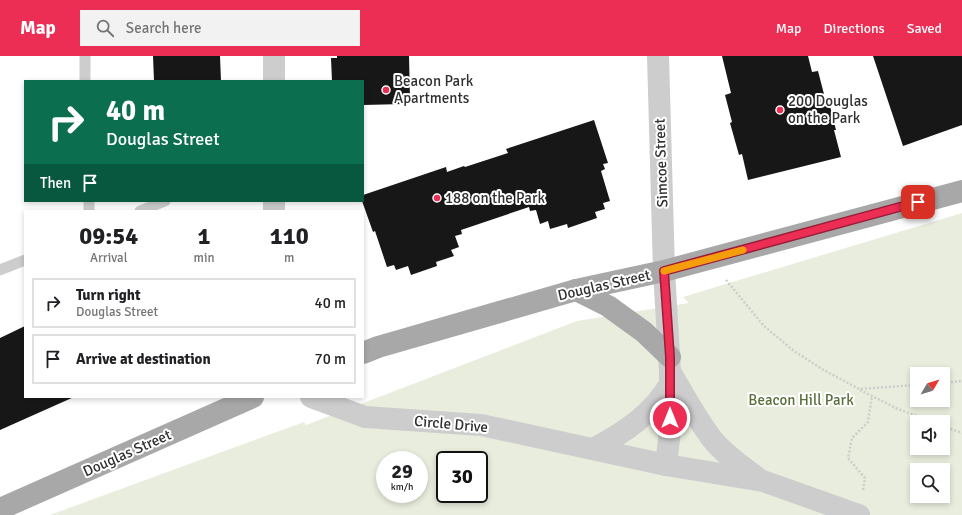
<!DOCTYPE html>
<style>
:root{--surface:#fff;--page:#f2f2f2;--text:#202124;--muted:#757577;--line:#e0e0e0;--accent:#ec2d54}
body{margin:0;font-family:Signika,sans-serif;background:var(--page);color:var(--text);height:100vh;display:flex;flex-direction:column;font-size:15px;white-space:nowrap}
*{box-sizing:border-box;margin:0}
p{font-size:13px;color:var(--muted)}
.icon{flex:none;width:22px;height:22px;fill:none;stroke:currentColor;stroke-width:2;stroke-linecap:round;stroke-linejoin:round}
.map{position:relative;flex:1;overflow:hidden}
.sheet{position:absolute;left:24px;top:154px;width:340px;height:188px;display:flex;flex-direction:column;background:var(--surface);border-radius:0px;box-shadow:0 2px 6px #0003}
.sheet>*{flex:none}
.top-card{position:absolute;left:24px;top:24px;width:340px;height:122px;border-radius:0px;box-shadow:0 2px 6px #0003;background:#0b6e4f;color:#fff;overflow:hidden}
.needle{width:26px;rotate:52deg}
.buttons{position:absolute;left:910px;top:311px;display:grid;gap:8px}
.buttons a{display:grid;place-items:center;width:40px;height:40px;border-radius:0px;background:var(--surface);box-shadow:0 2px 6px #0003;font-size:20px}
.speed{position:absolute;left:376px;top:395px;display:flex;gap:8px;font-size:20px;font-weight:700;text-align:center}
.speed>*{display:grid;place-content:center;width:52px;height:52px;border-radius:50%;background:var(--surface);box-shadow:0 2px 6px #0003;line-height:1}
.speed small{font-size:10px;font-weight:400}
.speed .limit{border:2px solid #111;border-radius:6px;background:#fff;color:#111}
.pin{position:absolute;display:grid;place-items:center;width:34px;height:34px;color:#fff;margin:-17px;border-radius:8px;box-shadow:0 2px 6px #0006}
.me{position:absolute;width:44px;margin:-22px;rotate:0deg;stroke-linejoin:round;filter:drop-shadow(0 0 3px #0008)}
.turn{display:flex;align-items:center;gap:14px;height:84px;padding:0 16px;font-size:18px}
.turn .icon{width:52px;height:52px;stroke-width:2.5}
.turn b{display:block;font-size:28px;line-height:34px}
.then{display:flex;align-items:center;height:38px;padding:0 16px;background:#0003;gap:8px;font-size:15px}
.eta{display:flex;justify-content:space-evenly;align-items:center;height:68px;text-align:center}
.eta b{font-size:24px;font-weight:700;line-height:28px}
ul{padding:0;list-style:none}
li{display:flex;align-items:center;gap:12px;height:50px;margin:0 8px 6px;padding:0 8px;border:2px solid var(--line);border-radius:0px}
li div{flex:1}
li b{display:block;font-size:15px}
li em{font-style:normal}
header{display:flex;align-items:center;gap:24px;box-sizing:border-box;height:56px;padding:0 20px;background:var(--accent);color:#fff}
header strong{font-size:19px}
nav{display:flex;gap:22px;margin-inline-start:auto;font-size:14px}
.search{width:280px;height:36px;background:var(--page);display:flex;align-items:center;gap:10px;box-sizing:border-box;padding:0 14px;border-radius:0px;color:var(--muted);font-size:15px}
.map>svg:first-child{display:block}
.green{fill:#e8eddd;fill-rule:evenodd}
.building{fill:#171717}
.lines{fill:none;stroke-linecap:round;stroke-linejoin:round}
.path{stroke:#cdcdcd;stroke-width:2.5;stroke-dasharray:2 2;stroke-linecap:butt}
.lane{stroke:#cdcdcd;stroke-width:11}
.street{stroke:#cdcdcd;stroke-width:22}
.primary{stroke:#a8a8a8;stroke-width:22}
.route-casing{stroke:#991d37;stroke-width:10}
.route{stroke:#ec2d54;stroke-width:7}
.slow{stroke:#f59e0b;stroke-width:7}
.poi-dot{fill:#ec2d54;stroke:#fff;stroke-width:1.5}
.labels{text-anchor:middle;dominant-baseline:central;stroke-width:4;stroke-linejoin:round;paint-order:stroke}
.poi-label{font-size:15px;fill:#303030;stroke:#fff;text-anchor:start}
.street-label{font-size:15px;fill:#303030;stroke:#fff}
.park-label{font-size:15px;fill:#596e3b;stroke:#fff}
</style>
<header>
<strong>Map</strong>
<div class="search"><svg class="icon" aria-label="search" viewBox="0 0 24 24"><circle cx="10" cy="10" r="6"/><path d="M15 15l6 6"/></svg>Search here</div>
<nav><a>Map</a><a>Directions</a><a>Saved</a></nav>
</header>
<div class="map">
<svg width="962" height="459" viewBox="0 0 962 459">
<rect width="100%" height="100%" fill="#fff"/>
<path class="green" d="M962 157V459H50L304 366 306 369 577 265 689 247 683 241ZM917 318H943V344H917ZM917 366H943V392H917ZM385 404H419V438H385ZM445 404H479V438H445ZM917 414H943V440H917Z"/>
<g class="building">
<path d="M153 0H220L221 25H154Z"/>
<path d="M337 0H409L410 43H404V48L363 49V25H332L331 2H337Z"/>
<path d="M722 0H808L812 16 818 15 825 42H828L836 74H834L841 101 748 124 742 98 739 99 730 67 732 66 725 39 731 37Z"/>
<path d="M873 0H962V69L903 90Z"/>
<path d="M594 64 608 107 603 108 605 113 601 115 610 145 603 147 605 153 595 156 597 162 568 172 567 168 550 173 548 165 540 168 536 154 530 155 529 151 461 174 462 178 455 180 459 191 451 194 454 200 436 206 437 210 411 219 408 210 396 214 394 209 387 211 375 175 373 176 362 145 363 139 446 111 447 116 464 110 465 111 508 97 506 93Z"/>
<path d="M25 270V341H74L0 374V282Z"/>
</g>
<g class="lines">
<g class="path">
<path d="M726 224 764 270 794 295 822 313 859 333 917 329"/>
<path d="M943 327 962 325"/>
<path d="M860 334 898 353 933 366"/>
<path d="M943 370 962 377"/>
<path d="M863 434 865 422 848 402 852 382 868 366 872 340"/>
</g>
<g class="lane">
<path d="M85 0V25"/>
<path d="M89 145V155"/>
<path d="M140 155 165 145"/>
<path d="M0 214 25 204"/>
</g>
<g class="street">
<path d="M658 0 664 215 670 316V375L666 409"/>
<path d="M274 25V0"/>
<path d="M274 145V155"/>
<path d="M671 317C684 339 696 362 712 383 725 399 743 411 759 423"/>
<path d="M311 341 365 361 481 369 666 409 763 425 859 459"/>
<path d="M593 393C624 377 654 357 671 326"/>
</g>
<g class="primary">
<path d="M576 234 608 250 644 276 670 301"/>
<path d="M363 297 378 291 576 234 664 215 962 135"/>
<path d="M0 453 253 341"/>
</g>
</g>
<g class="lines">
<g class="route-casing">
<path id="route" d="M670 362V301L664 215 918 146"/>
</g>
<use href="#route" class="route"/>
<path class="slow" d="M664 215 743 194"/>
</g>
<g class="poi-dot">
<circle cx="386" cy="34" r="4"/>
<circle cx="780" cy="54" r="4"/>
<circle cx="437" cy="142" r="4"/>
</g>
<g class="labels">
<g class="poi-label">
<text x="394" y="25">Beacon Park<tspan x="394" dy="17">Apartments</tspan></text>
<text x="788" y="45">200 Douglas<tspan x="788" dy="17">on the Park</tspan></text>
<text x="445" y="142">188 on the Park</text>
</g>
<g class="street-label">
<text transform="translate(661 107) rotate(-92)">Simcoe Street</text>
<text transform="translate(604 229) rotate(-13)">Douglas Street</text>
<text transform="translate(451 368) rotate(5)">Circle Drive</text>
<text transform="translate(127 397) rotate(-24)">Douglas Street</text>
</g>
<g class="park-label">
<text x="801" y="344">Beacon Hill Park</text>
</g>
</g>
</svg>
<div class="buttons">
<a><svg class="needle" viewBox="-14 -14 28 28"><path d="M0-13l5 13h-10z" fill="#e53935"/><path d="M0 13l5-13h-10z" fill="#757577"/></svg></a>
<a><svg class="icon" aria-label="sound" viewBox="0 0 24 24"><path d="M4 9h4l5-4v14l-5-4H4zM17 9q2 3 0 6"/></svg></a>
<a><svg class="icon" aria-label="search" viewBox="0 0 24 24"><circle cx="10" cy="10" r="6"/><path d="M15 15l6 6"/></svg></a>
</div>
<div class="speed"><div>29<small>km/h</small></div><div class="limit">30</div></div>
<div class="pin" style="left:918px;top:146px;background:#d93025"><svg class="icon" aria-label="arrive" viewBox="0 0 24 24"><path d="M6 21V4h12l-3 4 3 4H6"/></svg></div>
<svg class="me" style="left:670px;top:362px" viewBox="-20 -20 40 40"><circle r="17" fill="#ec2d54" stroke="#fff" stroke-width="3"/><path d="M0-11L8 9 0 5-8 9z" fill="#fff"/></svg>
<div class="top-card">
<div class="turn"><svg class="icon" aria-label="right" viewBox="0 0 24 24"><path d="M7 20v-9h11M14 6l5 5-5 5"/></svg><div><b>40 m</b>Douglas Street</div></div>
<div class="then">Then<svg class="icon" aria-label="arrive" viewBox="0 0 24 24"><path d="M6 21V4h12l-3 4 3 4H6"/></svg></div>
</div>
<section class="sheet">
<div class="eta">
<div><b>09:54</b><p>Arrival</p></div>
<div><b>1</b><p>min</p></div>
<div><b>110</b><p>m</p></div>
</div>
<ul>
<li><svg class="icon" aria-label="right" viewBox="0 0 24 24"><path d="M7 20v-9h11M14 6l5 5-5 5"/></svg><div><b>Turn right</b><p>Douglas Street</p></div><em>40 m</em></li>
<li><svg class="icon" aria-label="arrive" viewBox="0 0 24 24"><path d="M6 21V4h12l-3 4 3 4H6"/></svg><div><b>Arrive at destination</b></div><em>70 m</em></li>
</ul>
</section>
</div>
